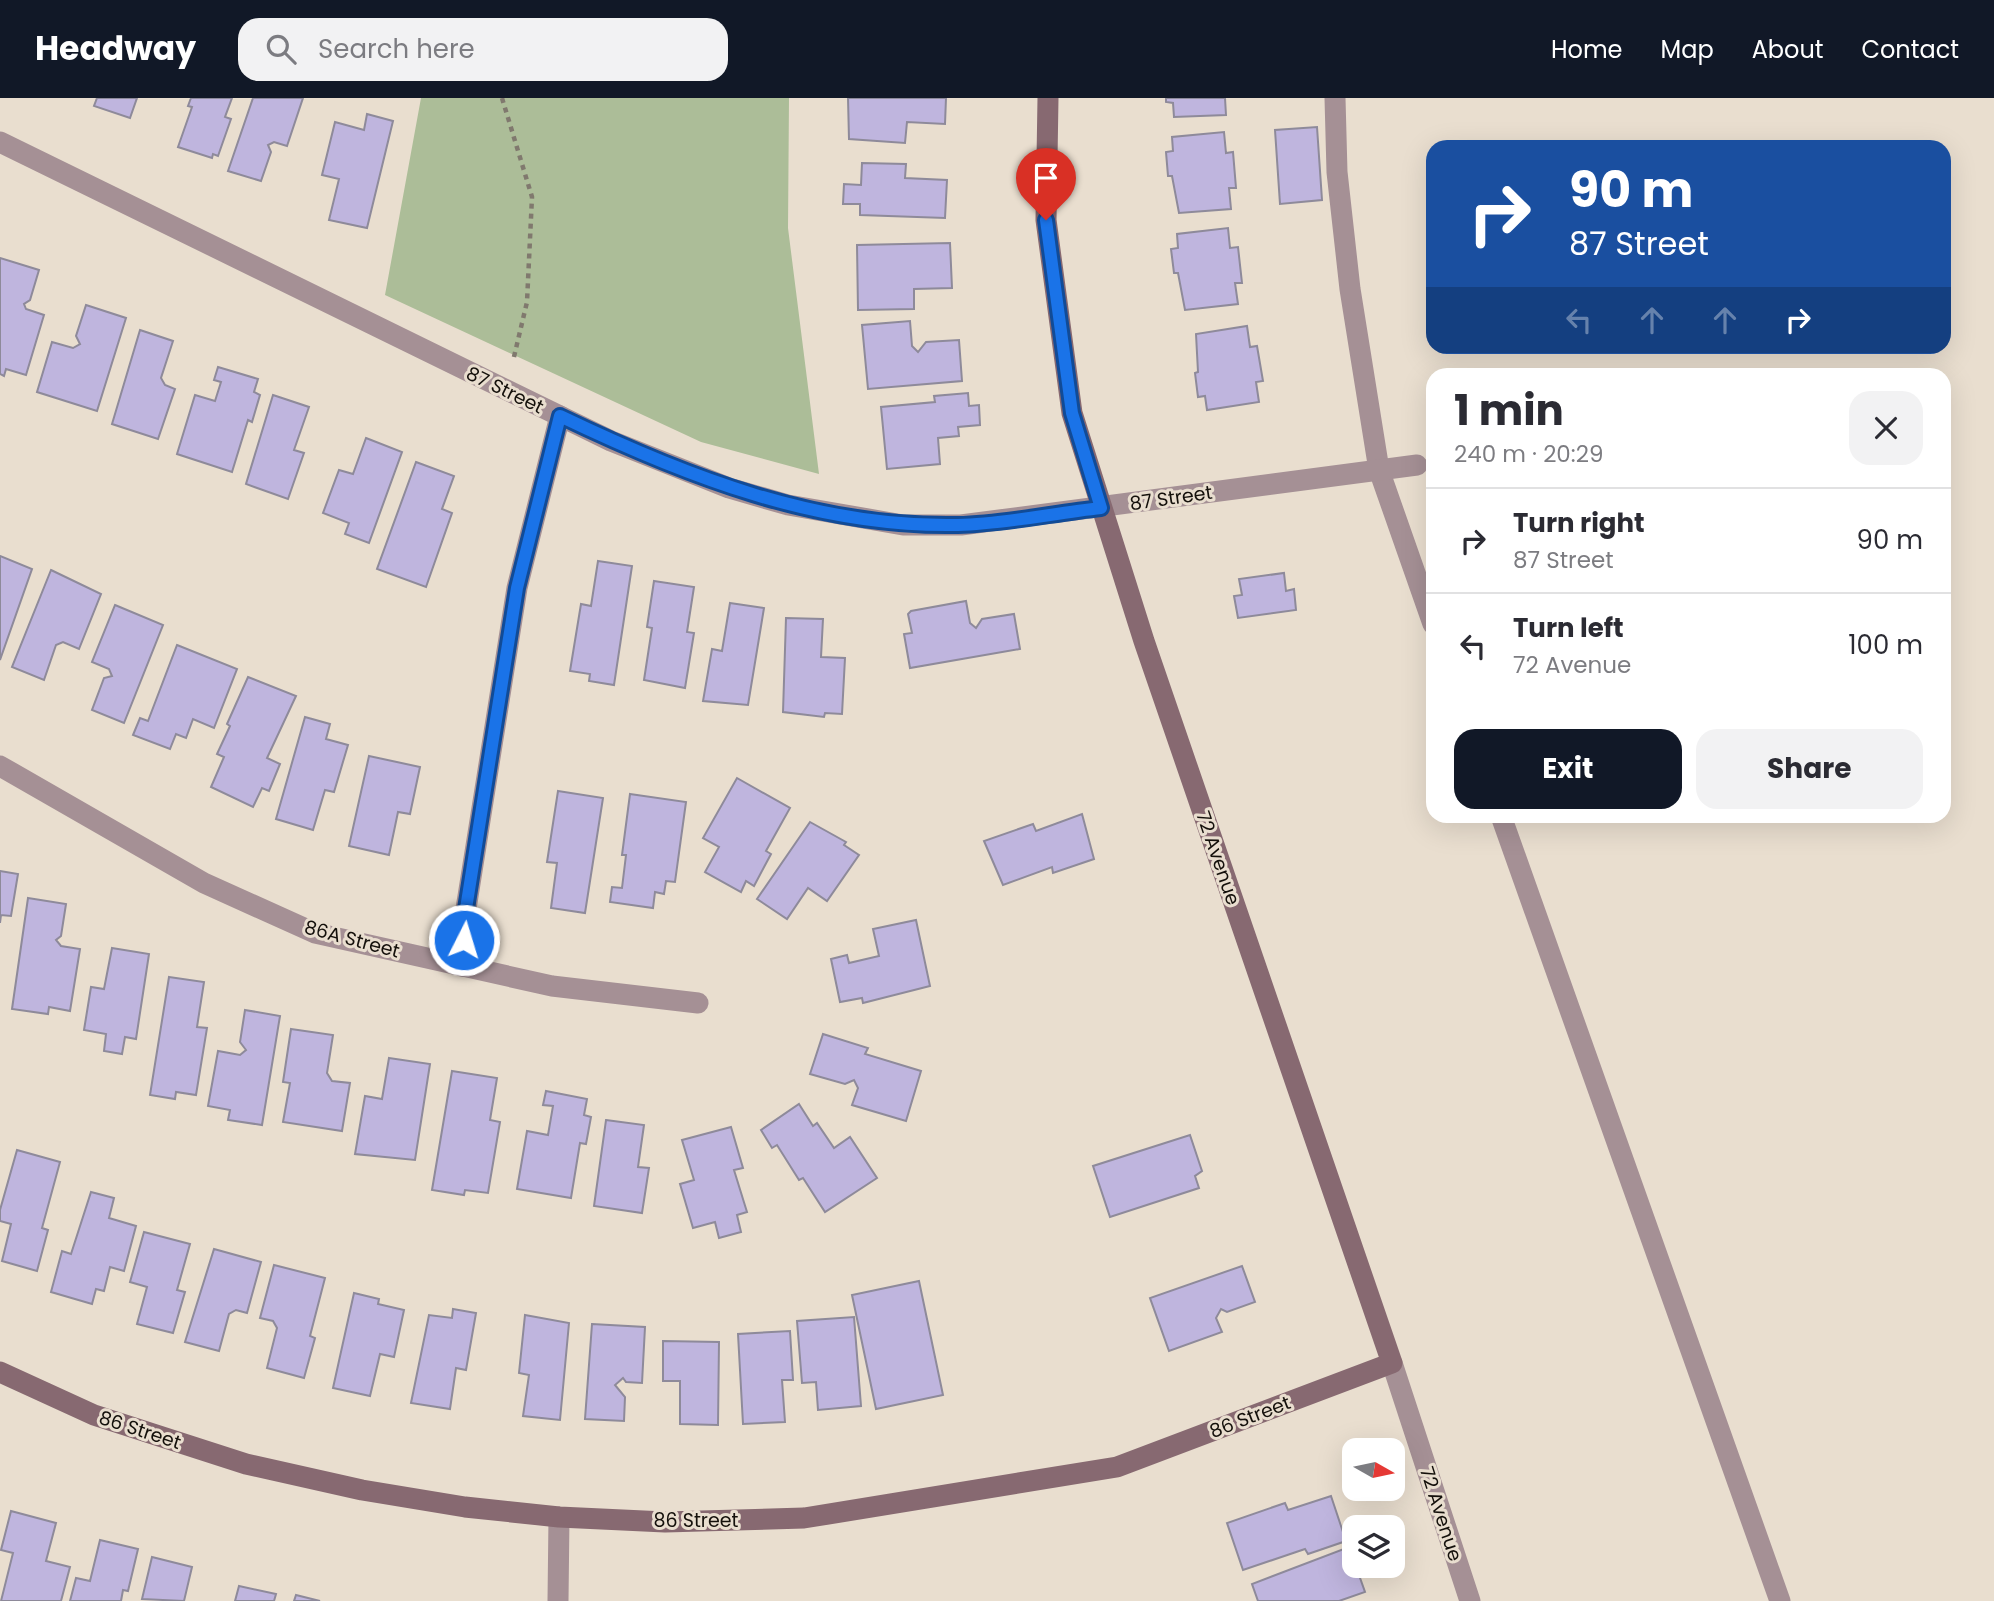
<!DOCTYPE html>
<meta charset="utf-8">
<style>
:root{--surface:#fff;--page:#f2f2f3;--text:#2b2b33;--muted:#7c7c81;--line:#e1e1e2;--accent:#111827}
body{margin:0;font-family:Poppins,sans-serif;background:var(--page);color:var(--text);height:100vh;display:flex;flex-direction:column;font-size:26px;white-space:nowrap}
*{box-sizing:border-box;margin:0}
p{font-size:23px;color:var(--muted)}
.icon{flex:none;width:38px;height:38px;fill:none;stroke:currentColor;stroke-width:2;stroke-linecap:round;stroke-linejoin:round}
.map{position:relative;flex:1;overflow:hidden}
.panel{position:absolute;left:1426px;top:270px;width:525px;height:455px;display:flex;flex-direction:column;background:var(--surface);border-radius:21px;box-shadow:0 7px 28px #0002}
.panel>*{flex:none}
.top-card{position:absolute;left:1426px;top:42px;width:525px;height:214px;border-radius:21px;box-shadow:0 7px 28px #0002;background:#1a4fa0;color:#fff;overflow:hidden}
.needle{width:46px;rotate:99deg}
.fabs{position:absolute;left:1342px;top:1340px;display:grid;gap:14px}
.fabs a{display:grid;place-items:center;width:63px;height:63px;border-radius:14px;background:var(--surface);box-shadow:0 7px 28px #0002;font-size:35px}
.pin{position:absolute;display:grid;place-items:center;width:60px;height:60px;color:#fff;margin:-72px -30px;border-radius:50% 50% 50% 0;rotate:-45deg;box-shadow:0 0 7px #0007}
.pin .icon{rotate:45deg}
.me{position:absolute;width:77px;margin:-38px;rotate:5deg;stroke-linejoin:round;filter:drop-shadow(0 0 5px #0008)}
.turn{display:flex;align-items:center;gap:24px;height:147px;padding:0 28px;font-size:32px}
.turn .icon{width:91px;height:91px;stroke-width:2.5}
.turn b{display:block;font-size:49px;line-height:60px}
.lanes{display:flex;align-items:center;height:66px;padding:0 28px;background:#0003;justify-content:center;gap:35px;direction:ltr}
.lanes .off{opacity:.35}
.round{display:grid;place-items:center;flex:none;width:74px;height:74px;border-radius:21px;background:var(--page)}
.head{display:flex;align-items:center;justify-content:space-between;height:119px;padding:0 28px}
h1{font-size:42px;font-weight:700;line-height:52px}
.button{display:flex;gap:14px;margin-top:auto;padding:14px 28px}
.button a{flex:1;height:80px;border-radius:21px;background:var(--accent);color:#fff;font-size:28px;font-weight:700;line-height:80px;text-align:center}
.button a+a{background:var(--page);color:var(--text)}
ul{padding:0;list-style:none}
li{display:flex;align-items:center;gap:21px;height:105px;padding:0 28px;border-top:2px solid var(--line)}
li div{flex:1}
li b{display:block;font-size:26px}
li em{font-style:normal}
header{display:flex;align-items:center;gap:42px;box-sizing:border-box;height:98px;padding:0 35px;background:var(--accent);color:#fff}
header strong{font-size:33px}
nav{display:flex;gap:38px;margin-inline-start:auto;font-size:24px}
.search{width:490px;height:63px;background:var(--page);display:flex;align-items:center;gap:18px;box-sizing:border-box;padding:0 24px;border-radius:21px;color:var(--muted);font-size:26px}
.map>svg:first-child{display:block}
.green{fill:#acbd98}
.building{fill:#bfb5de;stroke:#8e8a9a;stroke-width:2}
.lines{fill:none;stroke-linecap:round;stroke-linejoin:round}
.path{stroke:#80796e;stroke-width:4.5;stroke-dasharray:5 5;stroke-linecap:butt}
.lane{stroke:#a59095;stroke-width:21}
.street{stroke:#a59095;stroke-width:21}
.secondary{stroke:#876971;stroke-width:21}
.route-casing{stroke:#114b97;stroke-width:18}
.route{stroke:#1a73e8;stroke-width:12}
.labels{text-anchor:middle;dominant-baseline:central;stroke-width:6;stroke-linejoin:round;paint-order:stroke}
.street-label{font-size:19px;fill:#14100b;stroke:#e9decf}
</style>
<header>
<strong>Headway</strong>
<div class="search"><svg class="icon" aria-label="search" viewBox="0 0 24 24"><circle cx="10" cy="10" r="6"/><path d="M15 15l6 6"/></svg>Search here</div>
<nav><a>Home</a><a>Map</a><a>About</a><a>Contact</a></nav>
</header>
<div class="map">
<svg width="1994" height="1503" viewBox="0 0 1994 1503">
<rect width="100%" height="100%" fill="#e9decf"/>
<path class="green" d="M421 0H789L788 130 819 376 701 344 385 197Z"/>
<g class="building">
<path d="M97 0H137L130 20 94 8Z"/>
<path d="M191 0H232L225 19 231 21 218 58 213 56 212 60 178 49 192 9 188 8Z"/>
<path d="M253 0H303L287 48 274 44 268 47 271 54 261 83 228 73Z"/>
<path d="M848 0H946L945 26 907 24 905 45 849 41Z"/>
<path d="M1166 0H1225L1226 17 1174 19 1173 5 1166 4Z"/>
<path d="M367 16 393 23 367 130 329 122 339 81 322 77 335 24 364 32Z"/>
<path d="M1317 29 1322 102 1280 106 1275 32Z"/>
<path d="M1224 34 1226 55 1233 54 1236 90H1229L1231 111 1179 115 1172 78H1168L1166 54 1173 53 1172 39Z"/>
<path d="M862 65 906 66 905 80 947 82 945 120 860 117V106H843L844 86 861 87Z"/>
<path d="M1228 130 1230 150 1238 149 1242 185H1235L1238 206 1185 212 1178 175H1174L1171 151 1178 150 1177 136Z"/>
<path d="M950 145 952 190 914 191V211L858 212 857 147Z"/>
<path d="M0 160 39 172 30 202 24 206 26 211 44 217 26 277 6 271 4 278 0 276Z"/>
<path d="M86 207 126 220 97 313 37 294 52 244 73 250 80 246 76 238Z"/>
<path d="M910 223 912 248 918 254 926 244 959 242 962 283 868 291 862 227Z"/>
<path d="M1247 228 1250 249 1257 248 1263 283 1256 284 1259 304 1207 312 1205 298 1198 299 1195 275 1198 274 1196 236Z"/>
<path d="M140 232 173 243 161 280 165 287 175 291 158 341 112 326Z"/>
<path d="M218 269 258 281 254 294 260 297 252 324 248 322 232 374 177 356 195 297 215 303 221 284 214 282Z"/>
<path d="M968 295 969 308 979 307 980 327 958 329 959 338 938 340 940 366 887 371 881 309 935 304 934 298Z"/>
<path d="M273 297 309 309 294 352 304 355 288 401 246 386Z"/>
<path d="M366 340 402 354 369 445 345 436 349 425 323 415 339 372 353 376Z"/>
<path d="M416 364 454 378 442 411 452 415 426 489 377 471Z"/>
<path d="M0 458 32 471 0 562Z"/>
<path d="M598 463 632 468 614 587 589 583 590 576 570 573 581 506 591 508Z"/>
<path d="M51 472 101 496 79 551 63 544 56 547 44 582 12 569Z"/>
<path d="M1284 475 1286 493 1294 491 1296 512 1238 520 1234 498 1242 497 1239 481Z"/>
<path d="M654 483 694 489 687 534 694 535 685 590 644 582 652 530 647 529Z"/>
<path d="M966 503 970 525 976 530 982 521 1014 516 1020 551 910 570 904 536 912 535 908 516 911 513Z"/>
<path d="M730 505 764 510 748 607 703 603 712 551 722 553Z"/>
<path d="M115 507 163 527 124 625 92 612 104 580 112 578 109 571 92 564Z"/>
<path d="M786 520 823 521 821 559 845 560 842 616 825 615 824 619 783 614Z"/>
<path d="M177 547 237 571 214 630 193 621 186 640 176 636 170 651 133 637 140 620 148 623Z"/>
<path d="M248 579 296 598 267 660 280 666 269 693 262 690 253 709 211 689 224 659 217 656 230 628 227 626Z"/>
<path d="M305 619 330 626 326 641 348 647 334 694 325 692 313 732 276 721Z"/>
<path d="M369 658 420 669 410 716 398 714 389 757 349 748Z"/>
<path d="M737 680 790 710 766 753 771 756 754 788 746 783 741 794 705 774 719 749 703 740Z"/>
<path d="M558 693 603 700 585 815 551 810 557 765 547 764Z"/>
<path d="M630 696 686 704 675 784 666 783 664 796 655 794 653 810 610 804 612 789 622 790 626 757H622Z"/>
<path d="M1082 716 1094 761 1053 775 1052 769 1003 787 984 743 1033 726 1036 733Z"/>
<path d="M810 724 846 744 844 747 859 757 827 803 808 790 787 821 757 801Z"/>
<path d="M0 773 18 776 11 818 1 817 0 825Z"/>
<path d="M28 800 66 806 61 838 56 842 61 848 80 851 70 913 49 909 48 916 12 911Z"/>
<path d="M916 822 930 888 863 905 862 900 840 904 831 861 847 857 849 865 879 858 873 831Z"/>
<path d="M112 850 149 856 136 941 125 939 122 956 104 953 106 936 84 932 91 889 104 891Z"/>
<path d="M169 879 204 884 197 929 207 930 196 997 176 994 175 1001 150 997Z"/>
<path d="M245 912 280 918 262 1027 228 1022 230 1012 208 1008 218 953 240 957 246 952 240 944Z"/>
<path d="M291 931 333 937 327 975 332 983 350 985 342 1033 283 1024 290 985 283 984Z"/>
<path d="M823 936 868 950 865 956 921 973 906 1023 852 1007 858 990 854 982 845 986 810 976Z"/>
<path d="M389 960 430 966 415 1062 355 1056 365 998 382 1001Z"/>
<path d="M452 973 497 980 490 1022 500 1024 488 1095 465 1092 464 1097 432 1092Z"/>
<path d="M546 993 587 1001 584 1017 591 1019 586 1046 580 1045 571 1100 517 1091 527 1033 548 1037 553 1008 543 1007Z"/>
<path d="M799 1006 813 1028 817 1025 834 1050 850 1039 877 1080 825 1114 803 1080 799 1082 777 1047 772 1050 761 1032Z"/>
<path d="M606 1022 644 1027 638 1069 649 1070 642 1115 594 1108Z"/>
<path d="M731 1029 743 1070 734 1072 747 1114 737 1117 741 1134 719 1140 715 1124 693 1130 680 1086 694 1082 682 1042Z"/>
<path d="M1190 1037 1202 1073 1195 1078 1199 1090 1110 1119 1093 1068Z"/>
<path d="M17 1052 60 1064 42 1130 48 1132 37 1173 2 1163 11 1126 0 1123V1112Z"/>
<path d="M91 1094 114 1100 109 1120 136 1128 124 1173 110 1169 104 1193 96 1191 92 1206 51 1194 62 1153 71 1156Z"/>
<path d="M144 1134 190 1146 177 1192 185 1194 173 1235 137 1226 147 1189 130 1184Z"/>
<path d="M214 1151 261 1164 247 1215 236 1212 229 1216 219 1253 185 1244Z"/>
<path d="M274 1167 325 1180 310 1238 315 1240 304 1280 267 1270 277 1230 273 1223 260 1220Z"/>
<path d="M1242 1168 1255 1204 1227 1214 1221 1211 1216 1220 1222 1234 1169 1253 1150 1200Z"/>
<path d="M919 1183 943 1297 876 1311 852 1197Z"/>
<path d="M354 1195 379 1201 378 1206 404 1212 394 1259 380 1256 370 1298 333 1290Z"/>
<path d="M453 1211 476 1215 466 1272 456 1270 450 1311 411 1305 429 1217 452 1220Z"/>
<path d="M525 1217 569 1225 560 1322 523 1318 529 1277 519 1275Z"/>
<path d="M854 1219 861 1308 818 1312 816 1284 802 1285 797 1223Z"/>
<path d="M592 1226 645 1229 642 1285 626 1284 623 1280 615 1287 625 1299 624 1323 585 1321Z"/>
<path d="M790 1233 793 1282H782L785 1324 743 1326 738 1236Z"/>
<path d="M663 1243 719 1244 718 1327 680 1326V1283H663Z"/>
<path d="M1331 1398 1346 1443 1308 1456 1305 1451 1243 1472 1227 1425 1285 1405 1288 1412Z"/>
<path d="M11 1413 56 1425 46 1463 70 1469 61 1503H1L13 1455 1 1452Z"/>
<path d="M100 1442 138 1451 128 1493 123 1492 121 1503H70L76 1480 90 1483Z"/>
<path d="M1349 1449 1365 1494 1339 1503H1258L1252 1486Z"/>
<path d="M152 1459 192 1469 184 1503 142 1501Z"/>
<path d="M239 1488 276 1496 274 1503H235Z"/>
<path d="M296 1497 320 1503H294Z"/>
</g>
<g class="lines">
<path class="path" d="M502 0 532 99 527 204 513 263"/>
<g class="lane">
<path d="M1335 0 1337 74 1350 191 1379 372 1433 526"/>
<path d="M1501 718 1780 1503"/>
</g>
<g class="street">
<path d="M0 44 611 343 729 390 788 407 903 427H961L1417 367"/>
<path d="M0 668 204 785 315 835 552 888 698 905"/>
<path d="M462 868 465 817 517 490 560 318"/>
<path d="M1392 1265 1470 1503"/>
<path d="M558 1503 559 1419"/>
</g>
<path class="secondary" d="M0 1274 94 1317 246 1366 362 1392 465 1409 559 1419 665 1424 804 1420 1117 1369 1392 1265 1144 543 1072 315 1046 122 1048 0"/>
</g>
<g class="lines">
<g class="route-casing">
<path id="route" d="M464 842 465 817 517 490 560 318C685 378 817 430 958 427 1005 426 1054 415 1101 410L1072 315 1046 122"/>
</g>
<use href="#route" class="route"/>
</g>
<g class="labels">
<g class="street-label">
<text transform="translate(505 292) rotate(26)">87 Street</text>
<text transform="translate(1171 400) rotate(-8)">87 Street</text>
<text transform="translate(1218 760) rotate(71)">72 Avenue</text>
<text transform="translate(352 841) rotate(15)">86A Street</text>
<text transform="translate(1250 1319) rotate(-21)">86 Street</text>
<text transform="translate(140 1332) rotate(18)">86 Street</text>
<text transform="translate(1441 1416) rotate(72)">72 Avenue</text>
<text x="696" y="1422">86 Street</text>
</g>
</g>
</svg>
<div class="fabs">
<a><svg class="needle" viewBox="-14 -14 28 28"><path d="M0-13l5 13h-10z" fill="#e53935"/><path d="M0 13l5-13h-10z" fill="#7c7c81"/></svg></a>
<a><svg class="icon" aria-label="layers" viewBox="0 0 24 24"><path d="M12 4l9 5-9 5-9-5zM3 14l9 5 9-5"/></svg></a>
</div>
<div class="pin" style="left:1046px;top:122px;background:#d93025"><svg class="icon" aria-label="arrive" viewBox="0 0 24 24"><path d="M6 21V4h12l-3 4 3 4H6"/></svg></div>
<svg class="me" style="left:464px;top:842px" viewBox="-20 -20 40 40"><circle r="17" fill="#1a73e8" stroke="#fff" stroke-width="3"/><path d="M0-11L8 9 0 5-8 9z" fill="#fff"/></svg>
<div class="top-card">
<div class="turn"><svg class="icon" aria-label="right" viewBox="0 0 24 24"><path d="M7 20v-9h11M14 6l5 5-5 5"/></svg><div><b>90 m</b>87 Street</div></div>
<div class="lanes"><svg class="icon off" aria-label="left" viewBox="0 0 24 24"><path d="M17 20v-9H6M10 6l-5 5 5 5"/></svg><svg class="icon off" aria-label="ahead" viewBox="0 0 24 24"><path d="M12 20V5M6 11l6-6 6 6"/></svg><svg class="icon off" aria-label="ahead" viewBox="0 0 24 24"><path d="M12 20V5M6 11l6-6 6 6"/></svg><svg class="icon" aria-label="right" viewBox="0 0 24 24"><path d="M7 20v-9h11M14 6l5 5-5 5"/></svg></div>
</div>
<section class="panel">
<div class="head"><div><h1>1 min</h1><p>240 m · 20:29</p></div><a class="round"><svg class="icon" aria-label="close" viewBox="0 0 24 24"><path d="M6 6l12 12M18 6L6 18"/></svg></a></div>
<ul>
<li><svg class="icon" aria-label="right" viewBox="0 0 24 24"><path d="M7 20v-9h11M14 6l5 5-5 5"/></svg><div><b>Turn right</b><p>87 Street</p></div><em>90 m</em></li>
<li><svg class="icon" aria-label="left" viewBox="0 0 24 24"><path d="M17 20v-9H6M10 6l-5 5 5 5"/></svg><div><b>Turn left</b><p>72 Avenue</p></div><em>100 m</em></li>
</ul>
<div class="button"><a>Exit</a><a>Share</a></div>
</section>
</div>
